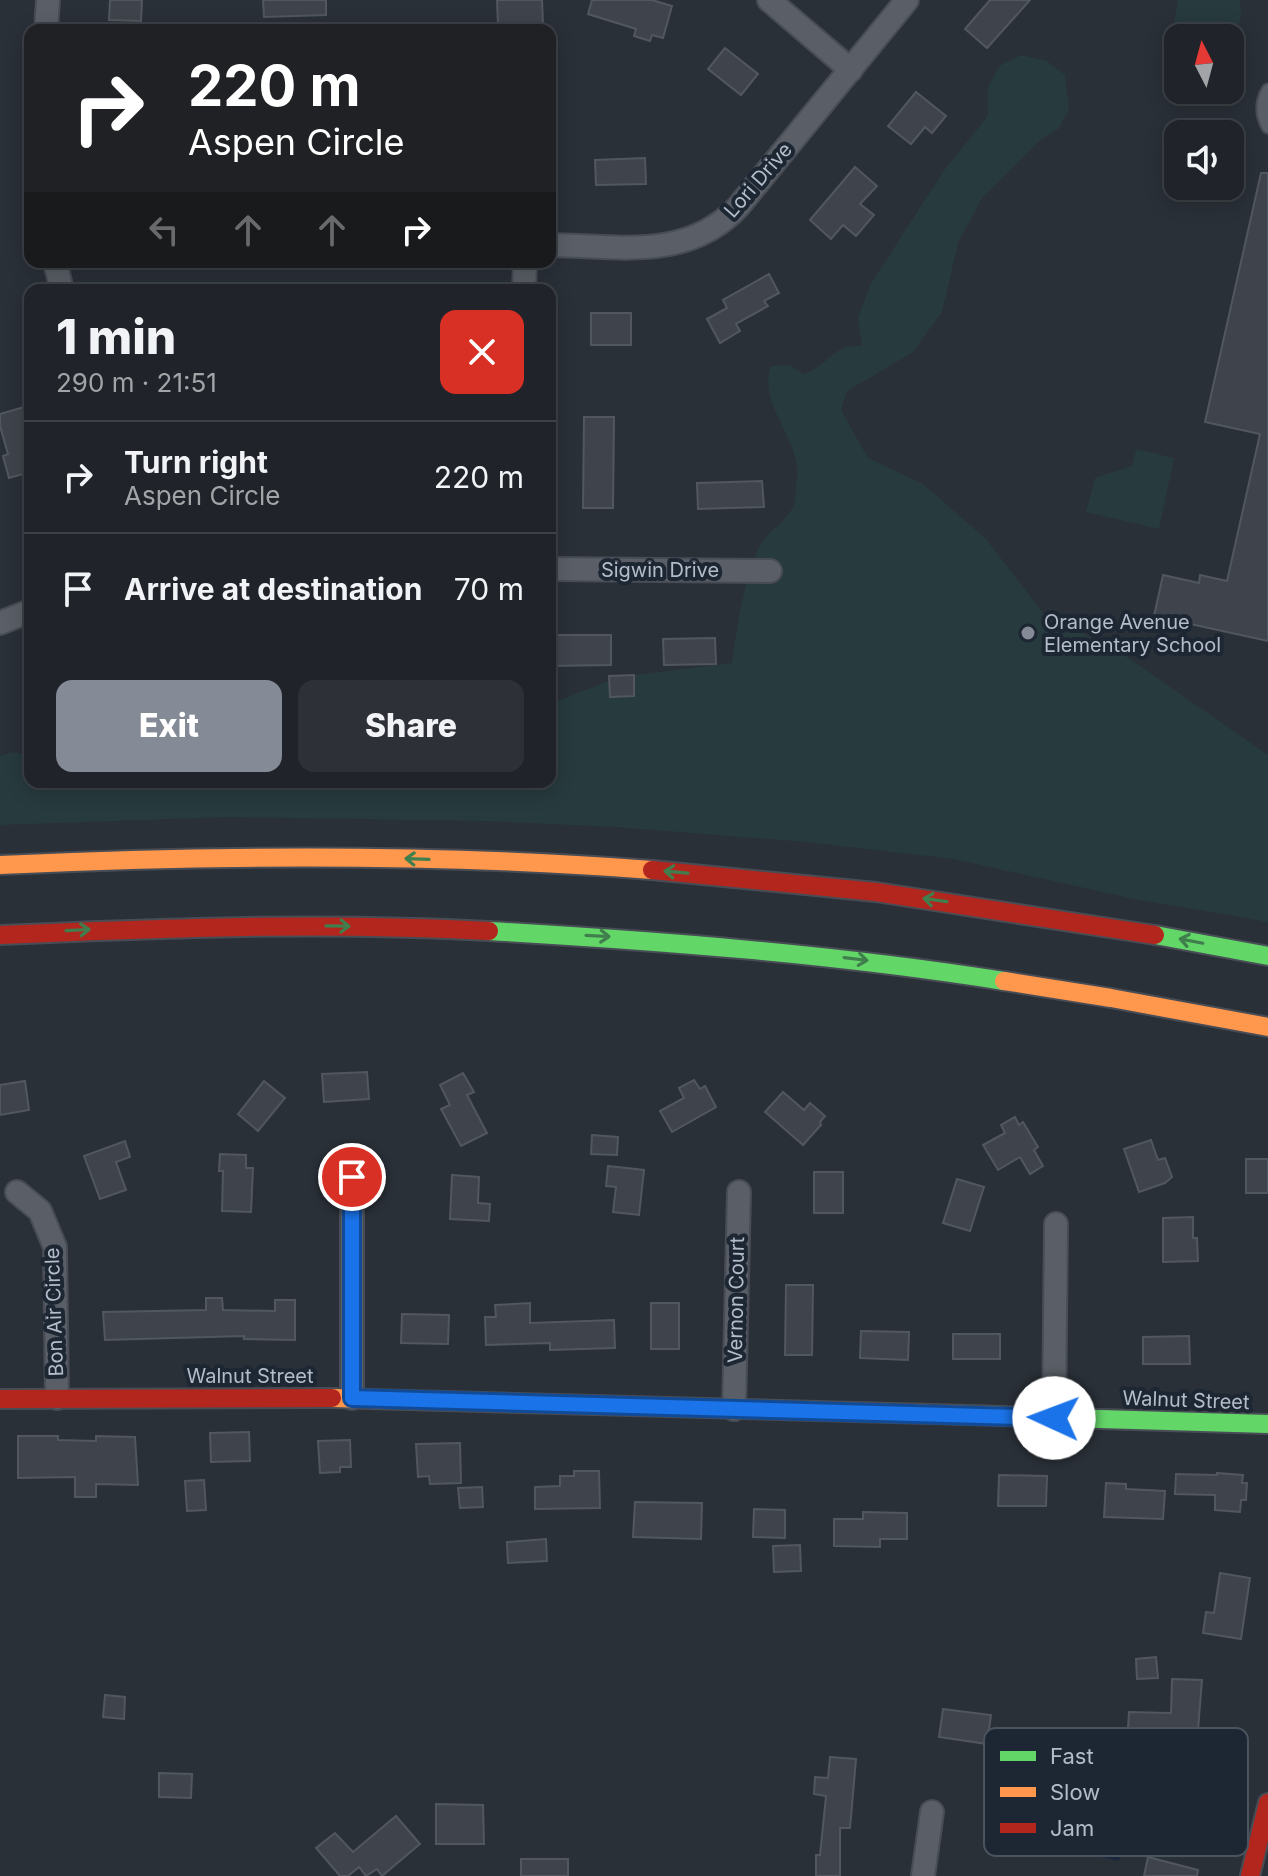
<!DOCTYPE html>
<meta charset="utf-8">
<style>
:root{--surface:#20242a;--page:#2d3036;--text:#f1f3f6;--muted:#a2a4a8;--line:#3d4147;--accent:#848b96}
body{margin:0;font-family:Inter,sans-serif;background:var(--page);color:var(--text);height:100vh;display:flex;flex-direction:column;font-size:30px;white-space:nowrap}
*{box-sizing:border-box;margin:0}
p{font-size:26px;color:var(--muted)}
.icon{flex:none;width:44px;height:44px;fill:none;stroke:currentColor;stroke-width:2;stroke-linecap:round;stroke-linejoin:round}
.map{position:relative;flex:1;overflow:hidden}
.panel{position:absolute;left:24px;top:284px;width:532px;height:504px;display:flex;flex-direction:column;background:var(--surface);border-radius:16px;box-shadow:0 4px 20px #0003,0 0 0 2px var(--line)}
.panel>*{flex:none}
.hud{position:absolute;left:24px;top:24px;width:532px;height:244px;border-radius:16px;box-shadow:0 4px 20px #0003,0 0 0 2px var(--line);background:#202124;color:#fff;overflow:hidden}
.needle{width:52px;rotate:354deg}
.controls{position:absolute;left:1164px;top:24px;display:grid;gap:16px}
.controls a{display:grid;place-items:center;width:80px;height:80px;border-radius:16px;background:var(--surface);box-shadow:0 4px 20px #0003,0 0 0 2px var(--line);font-size:40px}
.pin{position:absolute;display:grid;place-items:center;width:68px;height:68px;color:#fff;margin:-34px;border:4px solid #fff;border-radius:50%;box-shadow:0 2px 8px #0007}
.me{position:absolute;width:88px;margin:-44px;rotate:272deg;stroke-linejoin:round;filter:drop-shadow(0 0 6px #0008)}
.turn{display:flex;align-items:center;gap:28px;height:168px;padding:0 32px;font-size:36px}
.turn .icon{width:104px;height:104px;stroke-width:2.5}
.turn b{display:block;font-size:56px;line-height:68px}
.lanes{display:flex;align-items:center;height:76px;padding:0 32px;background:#0003;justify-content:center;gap:40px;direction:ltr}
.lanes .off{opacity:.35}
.round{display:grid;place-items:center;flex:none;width:84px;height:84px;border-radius:16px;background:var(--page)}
.head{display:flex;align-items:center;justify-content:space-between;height:136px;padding:0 32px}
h1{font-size:48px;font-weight:800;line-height:60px}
.cta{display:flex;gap:16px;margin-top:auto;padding:16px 32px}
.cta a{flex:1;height:92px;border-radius:16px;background:var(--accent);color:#fff;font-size:32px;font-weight:800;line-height:92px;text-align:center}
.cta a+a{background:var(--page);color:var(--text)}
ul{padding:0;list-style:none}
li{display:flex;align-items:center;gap:24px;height:112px;padding:0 32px;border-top:2px solid var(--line)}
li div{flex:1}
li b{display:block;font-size:30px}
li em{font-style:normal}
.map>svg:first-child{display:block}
.green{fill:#273a3e}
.water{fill:#19273c}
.building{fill:#3f444c;stroke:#52575f;stroke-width:2}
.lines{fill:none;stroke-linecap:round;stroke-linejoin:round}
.lane-casing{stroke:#484c55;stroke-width:15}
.street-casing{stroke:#484c55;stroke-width:26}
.fast-casing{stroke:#484c55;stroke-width:22}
.slow-casing{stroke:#484c55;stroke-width:22}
.jam-casing{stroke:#484c55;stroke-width:22}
.lane{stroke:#5a5e66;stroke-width:11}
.street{stroke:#5a5e66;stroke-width:22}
.fast{stroke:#63d668;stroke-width:18}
.slow{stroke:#ff974d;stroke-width:18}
.jam{stroke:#b3261e;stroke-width:18}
.oneway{stroke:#407e4e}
.route-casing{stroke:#114b97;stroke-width:20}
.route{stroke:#1a73e8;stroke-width:14}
.poi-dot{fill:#848b96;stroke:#1d2633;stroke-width:3}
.labels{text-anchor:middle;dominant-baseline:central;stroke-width:8;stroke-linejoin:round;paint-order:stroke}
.street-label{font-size:20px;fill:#b4bcc9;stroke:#1d2633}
.poi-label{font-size:20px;fill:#b4bcc9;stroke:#1d2633;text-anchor:start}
.key{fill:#1d2633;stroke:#4a5360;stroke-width:2}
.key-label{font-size:22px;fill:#b4bcc9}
</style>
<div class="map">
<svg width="1268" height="1876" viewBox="0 0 1268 1876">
<rect width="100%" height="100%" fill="#2a3038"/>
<g class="green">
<path d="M1178 0H1240L1241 16 1238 29C1218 44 1193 31 1174 24Z"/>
<path d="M1021 55 1047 61 1065 75 1069 110 1058 129 1039 141 982 198 958 243 942 312 912 353 847 391 841 410 868 458 923 484 986 539 1044 614 1117 650 1268 755V922L1134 899 954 859 806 842 616 827 487 821 229 817 0 825V756L13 752 30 756V782H550V704L619 677 732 663C737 625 743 586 758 549 765 533 785 523 793 507 797 499 796 485 797 476 800 438 757 404 771 366L789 365 804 374C830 365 832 344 862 346L858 318 870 285 945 169 988 116V88L999 66Z"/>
<path d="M1136 449 1174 458 1159 529 1086 512 1095 478 1132 466Z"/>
</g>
<path class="water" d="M1088 1835 1123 1844 1119 1861 1084 1853Z"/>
<g class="building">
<path d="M110 0H142L141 21 109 20Z"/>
<path d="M263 0H326V15L264 17Z"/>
<path d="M497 0H542L543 24 498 25Z"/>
<path d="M592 0H652L672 6 663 38 652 35 650 41 634 36 636 29 588 14Z"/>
<path d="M990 0H1030L987 48 965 29Z"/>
<path d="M725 48 758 74 741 95 708 69Z"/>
<path d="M916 92 946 116 932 133 925 127 911 144 888 126Z"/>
<path d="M645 158 646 184 596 185 595 160Z"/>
<path d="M855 167 877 186 860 204 874 215 856 236 843 225 831 239 810 220Z"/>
<path d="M1261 173H1268V641L1154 616 1163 575 1199 583 1200 575 1227 581 1260 434 1205 422Z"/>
<path d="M769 274 779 293 764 301 768 306 736 324 740 331 720 343 707 319 727 308 723 300Z"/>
<rect x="591" y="313" width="40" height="32"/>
<path d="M24 407 30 425V472L9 478 3 456 8 454 0 426V414Z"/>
<path d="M584 417H614L613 508H583Z"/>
<path d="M762 481 764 507 698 509 697 483Z"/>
<path d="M550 635H611V665L550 666Z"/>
<path d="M715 638 716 664 664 665 663 639Z"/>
<path d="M634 675V696L610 697 609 676Z"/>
<path d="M367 1072 369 1099 324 1102 322 1074Z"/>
<path d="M463 1073 474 1092 467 1095 487 1133 461 1146 441 1109 450 1105 440 1085Z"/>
<path d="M694 1080 700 1089 705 1086 716 1107 672 1132 660 1111 684 1098 679 1088Z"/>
<path d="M25 1081 29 1110 0 1115V1085Z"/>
<path d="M264 1081 285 1098 258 1131 238 1114Z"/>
<path d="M783 1092 804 1110 810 1103 825 1116 820 1122 821 1125 803 1145 765 1112Z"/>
<path d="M1015 1117 1019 1125 1023 1122 1038 1147 1034 1150 1043 1166 1030 1174 1020 1157 998 1170 983 1145 1005 1133 1001 1125Z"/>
<path d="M592 1135 618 1137 617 1155 591 1154Z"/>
<path d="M1151 1140 1158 1160 1165 1158 1172 1177 1165 1183 1139 1192 1124 1149Z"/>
<path d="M125 1141 130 1157 116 1162 126 1190 100 1199 84 1156Z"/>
<path d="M220 1154 246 1155V1168H253L251 1212 222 1211 223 1171H219Z"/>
<rect x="1246" y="1159" width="22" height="34"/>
<path d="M608 1166 644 1170 639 1215 613 1212 616 1187 606 1186Z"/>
<rect x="814" y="1172" width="29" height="41"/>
<path d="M452 1175 479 1177 478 1203 490 1204 489 1221 450 1219Z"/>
<path d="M957 1179 984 1187 970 1231 943 1223Z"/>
<path d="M1193 1217V1238H1197L1198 1261 1163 1262V1218Z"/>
<path d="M786 1285H813L812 1355H785Z"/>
<path d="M206 1298H222L223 1310 275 1311V1300H295V1340L244 1339V1336L105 1340 103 1312 206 1310Z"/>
<path d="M530 1303V1323L614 1320 615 1348 550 1350V1343L486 1345 485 1317H496L495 1305Z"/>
<rect x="651" y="1303" width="28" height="46"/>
<path d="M402 1314 449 1315 448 1344 401 1343Z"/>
<path d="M861 1331 909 1332 908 1360 860 1358Z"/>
<rect x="953" y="1334" width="47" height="25"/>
<path d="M1189 1336 1190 1364H1143V1337Z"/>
<path d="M249 1432 250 1461 211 1462 210 1433Z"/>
<path d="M18 1436H58V1440L96 1441V1436L135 1437 138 1485 96 1484V1497H75V1477L18 1478Z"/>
<path d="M350 1440 351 1467H340V1472L320 1473 318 1441Z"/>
<path d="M460 1443 461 1483 430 1484 429 1476 418 1477 416 1444Z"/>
<path d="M574 1471H599L600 1508 535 1509V1487L560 1486V1476H574Z"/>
<path d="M1217 1473 1243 1475 1242 1483H1247L1246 1500H1241L1240 1512 1215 1510V1495L1175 1494 1176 1474 1217 1475Z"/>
<path d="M999 1475 1047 1476 1046 1506H998Z"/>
<path d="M204 1480 206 1510 187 1511 185 1481Z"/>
<path d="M1106 1483 1126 1484V1489L1165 1491 1163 1519 1104 1517Z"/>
<path d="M482 1487 483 1507 460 1508 458 1488Z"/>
<path d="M635 1502 702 1503 701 1539 633 1537Z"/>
<path d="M754 1509 785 1510V1538L753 1537Z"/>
<path d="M863 1512 907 1513V1539H880V1547L834 1546V1519H863Z"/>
<path d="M546 1539 547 1561 508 1563 507 1542Z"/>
<path d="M800 1545 801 1571 774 1572 773 1546Z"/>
<path d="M1220 1573 1250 1578 1241 1639 1203 1633 1206 1612 1214 1613Z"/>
<path d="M1156 1657 1158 1678 1137 1679 1136 1659Z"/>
<path d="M1172 1679 1202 1680 1198 1730 1128 1728 1129 1712 1171 1713Z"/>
<path d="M105 1695 125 1697 124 1719 103 1717Z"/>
<path d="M943 1709 991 1715 987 1744 939 1737Z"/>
<path d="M830 1757 856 1759 850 1828H840V1876H816V1855H820L826 1796 814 1794 815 1777 828 1778Z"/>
<path d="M159 1773 192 1774 191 1798 159 1797Z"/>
<path d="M436 1804 483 1805 484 1844H436Z"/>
<path d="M396 1816 420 1844 382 1876 377 1869 366 1876 359 1867 348 1876H340L316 1848 335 1833 353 1852Z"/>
<path d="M1148 1857 1198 1870 1197 1876H1144Z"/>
<rect x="521" y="1859" width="47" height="17"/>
</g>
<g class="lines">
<g class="lane-casing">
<path id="lane" d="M1268 90C1261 102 1261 114 1268 127"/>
</g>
<g class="street-casing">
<g id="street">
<path d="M769 0 851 70"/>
<path d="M46 30 48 0"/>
<path d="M550 245C618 246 687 261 738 207L907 0"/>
<path d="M55 262 62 290"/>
<path d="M524 290 525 262"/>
<path d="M550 569 770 571"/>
<path d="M0 623 30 611"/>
<path d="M17 1192 40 1211 55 1247 57 1398"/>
<path d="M352 1398V1177"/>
<path d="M734 1409 739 1192"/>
<path d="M1054 1418 1056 1224"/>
<path d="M923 1876 932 1812"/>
</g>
</g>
<g class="fast-casing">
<g id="fast">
<path d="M489 931C661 941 833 954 1004 981"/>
<path d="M1155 935 1268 956"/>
<path d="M968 1415 1268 1424"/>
</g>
</g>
<g class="slow-casing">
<g id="slow">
<path d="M0 865C217 855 435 853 652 870"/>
<path d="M1004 981 1111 998 1268 1027"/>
<path d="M332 1398 968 1415"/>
</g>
</g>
<g class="jam-casing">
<g id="jam">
<path d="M652 870 876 892 1155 935"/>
<path d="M0 935C163 928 326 922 489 931"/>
<path d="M0 1399 332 1398"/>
<path d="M1250 1876 1268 1803"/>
</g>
</g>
<use href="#lane" class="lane"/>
<use href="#street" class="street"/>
<use href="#fast" class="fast"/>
<use href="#slow" class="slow"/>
<use href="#jam" class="jam"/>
</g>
<defs><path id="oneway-shaft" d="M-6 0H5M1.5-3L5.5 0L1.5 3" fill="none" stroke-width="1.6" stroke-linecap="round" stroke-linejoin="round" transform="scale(2)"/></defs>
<g class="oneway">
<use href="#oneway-shaft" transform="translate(417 859) rotate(-178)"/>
<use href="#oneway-shaft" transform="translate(676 872) rotate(-175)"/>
<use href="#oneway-shaft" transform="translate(935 900) rotate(-172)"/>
<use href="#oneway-shaft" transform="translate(338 926) rotate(1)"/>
<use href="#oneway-shaft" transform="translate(78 930) rotate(-3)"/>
<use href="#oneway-shaft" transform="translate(598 936) rotate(3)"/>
<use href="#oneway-shaft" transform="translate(1191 941) rotate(-169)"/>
<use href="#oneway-shaft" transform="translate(856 959) rotate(7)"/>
</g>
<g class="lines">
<g class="route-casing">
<path id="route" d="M352 1177V1398L1054 1418"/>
</g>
<use href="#route" class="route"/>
</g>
<circle class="poi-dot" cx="1028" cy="633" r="8"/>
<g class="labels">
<g class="street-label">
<text transform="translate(758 180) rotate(-49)">Lori Drive</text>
<text x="660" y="570">Sigwin Drive</text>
<text transform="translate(736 1300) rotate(-89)">Vernon Court</text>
<text transform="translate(54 1312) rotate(-92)">Bon Air Circle</text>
<text x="250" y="1376">Walnut Street</text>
<text transform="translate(1186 1400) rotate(2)">Walnut Street</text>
</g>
<g class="poi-label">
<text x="1044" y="622">Orange Avenue<tspan x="1044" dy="23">Elementary School</tspan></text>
</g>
</g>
<rect x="984" y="1728" width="264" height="128" rx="12" class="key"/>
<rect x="1000" y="1751" width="36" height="10" fill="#63d668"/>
<rect x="1000" y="1787" width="36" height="10" fill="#ff974d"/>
<rect x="1000" y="1823" width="36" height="10" fill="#b3261e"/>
<g class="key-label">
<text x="1050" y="1764">Fast</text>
<text x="1050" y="1800">Slow</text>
<text x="1050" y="1836">Jam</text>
</g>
</svg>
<div class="controls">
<a><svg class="needle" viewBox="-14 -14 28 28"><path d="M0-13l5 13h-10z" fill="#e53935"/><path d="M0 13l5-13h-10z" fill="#a2a4a8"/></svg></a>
<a><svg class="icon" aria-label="sound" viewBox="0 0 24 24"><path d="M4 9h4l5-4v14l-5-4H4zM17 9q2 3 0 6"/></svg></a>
</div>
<div class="pin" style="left:352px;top:1177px;background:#d93025"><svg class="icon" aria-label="arrive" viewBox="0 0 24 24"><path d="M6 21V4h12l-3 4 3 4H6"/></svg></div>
<svg class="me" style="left:1054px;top:1418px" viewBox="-20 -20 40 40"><circle r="19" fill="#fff"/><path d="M0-13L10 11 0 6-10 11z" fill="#1a73e8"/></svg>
<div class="hud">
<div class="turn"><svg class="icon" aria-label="right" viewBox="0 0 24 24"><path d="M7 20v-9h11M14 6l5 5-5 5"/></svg><div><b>220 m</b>Aspen Circle</div></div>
<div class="lanes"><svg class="icon off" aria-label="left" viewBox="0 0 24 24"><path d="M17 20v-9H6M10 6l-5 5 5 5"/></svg><svg class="icon off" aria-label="ahead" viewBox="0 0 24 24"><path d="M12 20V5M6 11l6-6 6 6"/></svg><svg class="icon off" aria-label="ahead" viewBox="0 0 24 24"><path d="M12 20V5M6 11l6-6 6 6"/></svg><svg class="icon" aria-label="right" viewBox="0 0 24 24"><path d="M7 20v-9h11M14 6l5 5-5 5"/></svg></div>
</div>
<section class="panel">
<div class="head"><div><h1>1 min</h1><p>290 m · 21:51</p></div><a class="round" style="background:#d93025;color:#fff"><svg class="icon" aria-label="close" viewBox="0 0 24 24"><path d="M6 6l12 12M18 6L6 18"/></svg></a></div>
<ul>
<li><svg class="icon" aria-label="right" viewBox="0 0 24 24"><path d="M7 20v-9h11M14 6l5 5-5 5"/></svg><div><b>Turn right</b><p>Aspen Circle</p></div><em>220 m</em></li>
<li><svg class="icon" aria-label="arrive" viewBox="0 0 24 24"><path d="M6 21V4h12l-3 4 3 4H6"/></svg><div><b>Arrive at destination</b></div><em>70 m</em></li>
</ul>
<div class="cta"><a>Exit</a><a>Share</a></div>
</section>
</div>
